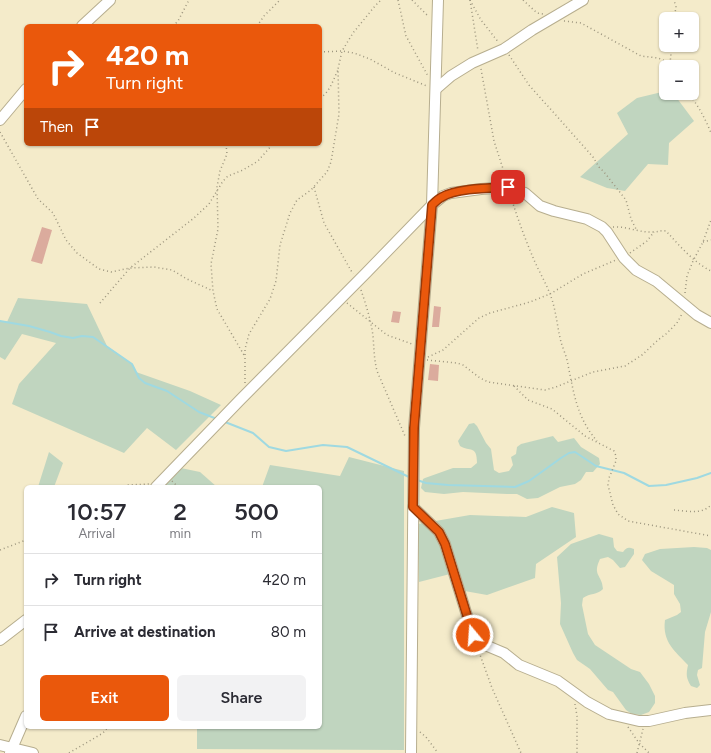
<!DOCTYPE html>
<meta charset="utf-8">
<style>
:root{--surface:#fff;--page:#f2f2f3;--text:#2b2b33;--muted:#7c7c81;--line:#e1e1e2;--accent:#ea580c}
body{margin:0;font-family:Figtree,sans-serif;background:var(--page);color:var(--text);height:100vh;display:flex;flex-direction:column;font-size:15px;white-space:nowrap}
*{box-sizing:border-box;margin:0}
p{font-size:13px;color:var(--muted)}
.icon{flex:none;width:22px;height:22px;fill:none;stroke:currentColor;stroke-width:2;stroke-linecap:round;stroke-linejoin:round}
.map{position:relative;flex:1;overflow:hidden}
.drawer{position:absolute;left:24px;top:485px;width:298px;height:244px;display:flex;flex-direction:column;background:var(--surface);border-radius:6px;box-shadow:0 1px 3px #0004}
.drawer>*{flex:none}
.guide{position:absolute;left:24px;top:24px;width:298px;height:122px;border-radius:6px;box-shadow:0 1px 3px #0004;background:#ea580c;color:#fff;overflow:hidden}
.fabs{position:absolute;left:659px;top:12px;display:grid;gap:8px}
.fabs a{display:grid;place-items:center;width:40px;height:40px;border-radius:6px;background:var(--surface);box-shadow:0 1px 3px #0004;font-size:20px}
.pin{position:absolute;display:grid;place-items:center;width:34px;height:34px;color:#fff;margin:-17px;border-radius:8px;box-shadow:0 2px 6px #0006}
.me{position:absolute;width:44px;margin:-22px;rotate:342deg;stroke-linejoin:round;filter:drop-shadow(0 0 3px #0008)}
.turn{display:flex;align-items:center;gap:14px;height:84px;padding:0 16px;font-size:18px}
.turn .icon{width:52px;height:52px;stroke-width:2.5}
.turn b{display:block;font-size:28px;line-height:34px}
.then{display:flex;align-items:center;height:38px;padding:0 16px;background:#0003;gap:8px;font-size:15px}
.eta{display:flex;justify-content:space-evenly;align-items:center;height:68px;text-align:center}
.eta b{font-size:24px;font-weight:600;line-height:28px}
.action{display:flex;gap:8px;margin-top:auto;padding:8px 16px}
.action a{flex:1;height:46px;border-radius:6px;background:var(--accent);color:#fff;font-size:16px;font-weight:600;line-height:46px;text-align:center}
.action a+a{background:var(--page);color:var(--text)}
ul{padding:0;list-style:none}
li{display:flex;align-items:center;gap:12px;height:52px;padding:0 16px;border-top:1px solid var(--line)}
li div{flex:1}
li b{display:block;font-size:15px}
li em{font-style:normal}
.map>svg:first-child{display:block}
.green{fill:#c0d5bf}
.lines{fill:none;stroke-linecap:round;stroke-linejoin:round}
.stream{stroke:#9fd9e1;stroke-width:2}
.building{fill:#dbab9d}
.minor-casing{stroke:#b7ae8f;stroke-width:12}
.path{stroke:#9d967f;stroke-width:1.5;stroke-dasharray:1 3;stroke-linecap:butt}
.minor{stroke:#fff;stroke-width:10}
.route-casing{stroke:#983908;stroke-width:10}
.route{stroke:#ea580c;stroke-width:7}
</style>
<div class="map">
<svg width="711" height="753" viewBox="0 0 711 753">
<rect width="100%" height="100%" fill="#f4ebca"/>
<g class="green">
<path d="M666 91V93H673L694 121 669 143 668 165 648 164 625 191 607 188 580 177 628 134 617 113 637 98Z"/>
<path d="M18 298 87 304 107 346 132 364 136 372 190 391 221 405 176 450 147 428 124 453 12 404 19 384 56 343 22 334 5 360 0 357V321L7 322Z"/>
<path d="M474 423 477 426 486 443 491 449 494 470 499 473 509 471 513 465 511 457 516 454 517 447 521 444 553 436 558 442 574 438 581 447 599 458 600 464 593 472H586L581 480 575 484 560 487 538 498 527 499 517 494H507L463 492 444 494 425 492 421 488 423 479 425 478 453 468H471L477 463C477 445 470 452 460 446L458 441 469 424Z"/>
<path d="M49 452 63 463 54 487H38Z"/>
<path d="M349 457 404 471V750L197 749V727H320V487H262L270 465 340 476Z"/>
<path d="M176 467 200 472 217 487H158Z"/>
<path d="M552 507 574 513 576 537 536 564 535 578 487 595 459 590 454 573 419 582 418 524 470 515 526 517Z"/>
<path d="M599 534 613 538 614 547 617 551 623 552C627 547 628 547 634 549V554L625 567 620 568 613 560 608 557 600 559C592 576 602 574 603 589 597 595 590 593 583 598L582 605 588 634 595 645 631 669 640 672 649 684 655 696V703L649 712 641 715 632 714 626 710 613 692 608 690 590 669 577 660 573 653 560 624 561 603 557 557 571 544Z"/>
<path d="M694 547 707 548 711 550V612L705 632 702 668 698 670 697 675 700 685 697 688 691 686C686 678 686 674 688 665 675 651 662 642 665 620L677 615 681 612 680 604 674 594V585L651 571 642 560 645 554 660 549Z"/>
</g>
<g class="lines">
<g class="stream">
<path d="M0 321 29 326 50 332 61 336 73 338 82 336 93 337 132 364 139 378 145 383 167 391 199 412 217 419"/>
<path d="M225 422 253 433 269 447 286 451 323 445 347 447 411 478"/>
<path d="M417 480 426 483 448 485 515 487 529 481 561 458 569 453 575 452 596 466 624 473 649 486 666 485 697 478 711 473"/>
</g>
</g>
<g class="building">
<path d="M42 227 52 230 42 264 31 261Z"/>
<path d="M434 306 441 307 439 327H432Z"/>
<path d="M393 311 401 312 399 323 391 322Z"/>
<path d="M430 364 439 365 438 381 428 380Z"/>
</g>
<g class="lines">
<g class="minor-casing">
<g id="minor">
<path d="M82 26 110 0"/>
<path d="M436 89 451 76 472 63 504 49 532 30 583 0"/>
<path d="M0 120 26 89"/>
<path d="M156 487 240 400 366 273 432 205 443 196 451 193 481 189 509 187 525 193 540 206 554 211 587 219 602 227 607 232 624 258 636 270 656 281 697 315 711 323"/>
<path d="M413 507 439 532 445 544 473 635 485 645 504 653 519 665 558 681 587 702 609 714 639 721H649L685 713 711 710"/>
<path d="M0 640 26 620"/>
<path d="M0 745 33 753"/>
<path d="M10 753 26 716"/>
<path d="M411 753 414 428 432 205 438 0"/>
</g>
</g>
<g class="path">
<path d="M398 0 406 36 428 76"/>
<path d="M412 0 429 17"/>
<path d="M470 0 478 51"/>
<path d="M470 0 481 20 499 43"/>
<path d="M523 0 537 13 543 14"/>
<path d="M674 19 676 7 674 0"/>
<path d="M564 21 581 23 641 56 658 58 670 63"/>
<path d="M173 26 178 21 189 0"/>
<path d="M257 26 264 16 280 0"/>
<path d="M320 52 342 51 354 53 370 59 395 73 427 86"/>
<path d="M509 55 529 85 586 149 593 157 599 167 604 172 626 200 631 219 637 231"/>
<path d="M672 67 670 63 672 45"/>
<path d="M481 69 494 141 506 178"/>
<path d="M688 93C698 105 705 118 711 133"/>
<path d="M320 98C330 92 333 80 338 70"/>
<path d="M0 132 38 199 53 213 66 240 77 253 99 269 111 272 130 268 154 267 172 270 187 279 213 291"/>
<path d="M226 144 227 154 220 171 217 187 218 229 211 264 213 291 217 309 244 355"/>
<path d="M314 187 324 223 353 274"/>
<path d="M511 197C517 217 524 236 532 255 537 268 545 281 550 294 556 309 557 326 561 342 563 349 567 357 568 365 574 394 577 418 597 441"/>
<path d="M613 227C627 226 639 233 653 232 658 232 661 230 666 231 679 245 693 262 711 271"/>
<path d="M703 242 711 240"/>
<path d="M630 253 647 241 654 232"/>
<path d="M361 290C366 305 371 320 373 336 374 348 374 359 377 371L405 436"/>
<path d="M685 293 687 276 693 261 703 242 711 220"/>
<path d="M100 303 130 268 194 218 209 204 223 181 228 176 243 170 258 161 273 144"/>
<path d="M347 303 387 335 412 344"/>
<path d="M428 357 443 350 479 318 490 313 530 302 550 294 583 274 616 260"/>
<path d="M427 360 457 363 463 365 480 378 488 382 545 390 556 387 593 372 625 366 642 355 658 340 666 334 677 323 682 314"/>
<path d="M245 383V349L249 334 270 299 276 281 280 245 290 213 297 200 311 190 327 172 331 162 339 114 338 69 342 51 353 33 375 6 381 0"/>
<path d="M514 386 528 400 552 409 585 436 614 451 616 456V461L609 478 608 485 613 505 618 514 628 521 711 536"/>
<path d="M172 481 178 487"/>
<path d="M120 487 128 485 149 484"/>
<path d="M674 510C687 511 701 515 711 505"/>
<path d="M0 550 26 540"/>
<path d="M479 652 492 688 521 753"/>
<path d="M575 704 577 716V753"/>
<path d="M628 727 639 743 649 753"/>
<path d="M420 732 426 737 438 753"/>
<path d="M69 753 103 733 108 727"/>
<path d="M637 753 643 729"/>
</g>
<use href="#minor" class="minor"/>
</g>
<g class="lines">
<g class="route-casing">
<path id="route" d="M473 635 445 544 439 532 413 507 414 428 432 205C435 202 438 199 442 197 457 188 491 188 508 187"/>
</g>
<use href="#route" class="route"/>
</g>
</svg>
<div class="fabs">
<a>+</a>
<a>−</a>
</div>
<div class="pin" style="left:508px;top:187px;background:#d93025"><svg class="icon" aria-label="arrive" viewBox="0 0 24 24"><path d="M6 21V4h12l-3 4 3 4H6"/></svg></div>
<svg class="me" style="left:473px;top:635px" viewBox="-20 -20 40 40"><circle r="17" fill="#ea580c" stroke="#fff" stroke-width="3"/><path d="M0-11L8 9 0 5-8 9z" fill="#fff"/></svg>
<div class="guide">
<div class="turn"><svg class="icon" aria-label="right" viewBox="0 0 24 24"><path d="M7 20v-9h11M14 6l5 5-5 5"/></svg><div><b>420 m</b>Turn right</div></div>
<div class="then">Then<svg class="icon" aria-label="arrive" viewBox="0 0 24 24"><path d="M6 21V4h12l-3 4 3 4H6"/></svg></div>
</div>
<section class="drawer">
<div class="eta">
<div><b>10:57</b><p>Arrival</p></div>
<div><b>2</b><p>min</p></div>
<div><b>500</b><p>m</p></div>
</div>
<ul>
<li><svg class="icon" aria-label="right" viewBox="0 0 24 24"><path d="M7 20v-9h11M14 6l5 5-5 5"/></svg><div><b>Turn right</b></div><em>420 m</em></li>
<li><svg class="icon" aria-label="arrive" viewBox="0 0 24 24"><path d="M6 21V4h12l-3 4 3 4H6"/></svg><div><b>Arrive at destination</b></div><em>80 m</em></li>
</ul>
<div class="action"><a>Exit</a><a>Share</a></div>
</section>
</div>
